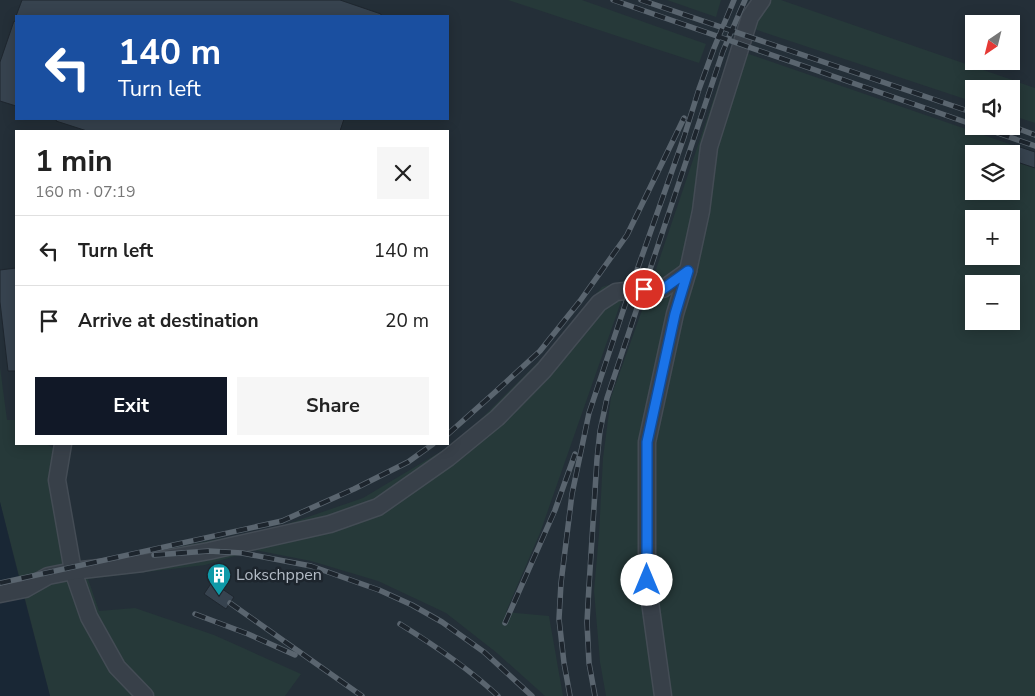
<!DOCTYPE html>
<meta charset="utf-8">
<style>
:root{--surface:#fff;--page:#f6f6f6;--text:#222;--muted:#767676;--line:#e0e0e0;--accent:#111827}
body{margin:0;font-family:"Nunito Sans",sans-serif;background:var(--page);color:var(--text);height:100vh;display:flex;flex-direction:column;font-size:19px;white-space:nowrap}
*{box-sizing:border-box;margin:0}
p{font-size:16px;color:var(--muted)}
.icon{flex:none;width:28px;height:28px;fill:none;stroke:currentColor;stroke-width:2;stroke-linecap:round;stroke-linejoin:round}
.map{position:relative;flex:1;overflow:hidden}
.drawer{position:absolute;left:15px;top:130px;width:434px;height:315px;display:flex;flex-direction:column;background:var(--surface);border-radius:0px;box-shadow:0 2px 12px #0003}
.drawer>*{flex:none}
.top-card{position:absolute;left:15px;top:15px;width:434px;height:105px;border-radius:0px;box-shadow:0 2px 12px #0003;background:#1a4fa0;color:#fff;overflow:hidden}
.needle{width:32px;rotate:215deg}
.controls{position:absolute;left:965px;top:15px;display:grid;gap:10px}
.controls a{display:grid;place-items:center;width:55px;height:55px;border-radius:0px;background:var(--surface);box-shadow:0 2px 12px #0003;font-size:25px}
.pin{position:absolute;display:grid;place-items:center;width:42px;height:42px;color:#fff;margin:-21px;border:2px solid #fff;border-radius:50%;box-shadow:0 1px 5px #0007}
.me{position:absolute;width:55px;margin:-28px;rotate:0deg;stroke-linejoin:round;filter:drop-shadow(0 0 4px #0008)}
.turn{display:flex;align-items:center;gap:18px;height:105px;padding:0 20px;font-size:22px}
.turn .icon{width:65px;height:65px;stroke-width:2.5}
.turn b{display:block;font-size:35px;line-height:42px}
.round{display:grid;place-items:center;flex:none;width:52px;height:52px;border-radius:0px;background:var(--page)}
.summary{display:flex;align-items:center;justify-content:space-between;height:85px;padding:0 20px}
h1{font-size:30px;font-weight:700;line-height:38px}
.button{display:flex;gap:10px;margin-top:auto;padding:10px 20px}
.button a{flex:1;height:58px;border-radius:0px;background:var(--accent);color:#fff;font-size:20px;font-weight:700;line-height:58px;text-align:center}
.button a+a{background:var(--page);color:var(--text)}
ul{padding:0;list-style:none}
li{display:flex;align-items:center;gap:15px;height:70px;padding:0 20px;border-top:1px solid var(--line)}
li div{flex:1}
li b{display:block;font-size:19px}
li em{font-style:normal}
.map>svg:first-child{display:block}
.green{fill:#263939;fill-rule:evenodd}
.water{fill:#192735}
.building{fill:#37434f;stroke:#1f272f}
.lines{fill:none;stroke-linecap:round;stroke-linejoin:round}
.street-casing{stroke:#444c55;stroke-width:19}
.street{stroke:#384049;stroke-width:16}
.rail-casing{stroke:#5a656f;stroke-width:5.5}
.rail{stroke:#1d252d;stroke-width:4;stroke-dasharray:11;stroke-linecap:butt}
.route-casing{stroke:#114b97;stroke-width:12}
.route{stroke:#1a73e8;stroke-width:9}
.labels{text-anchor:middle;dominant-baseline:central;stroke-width:5;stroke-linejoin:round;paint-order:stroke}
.poi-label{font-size:16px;fill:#b3bbc5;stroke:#1d252d;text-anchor:start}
</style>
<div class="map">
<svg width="1035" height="696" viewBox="0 0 1035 696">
<rect width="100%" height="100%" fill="#242f38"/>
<g class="green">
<path d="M508 0H582L706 44 699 63Z"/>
<path d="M667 0H721L716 17Z"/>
<path d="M754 0H781L1035 88V123L1011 115V89H974V102L754 29 746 53 1035 153V696H606L600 662 594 591 599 534 603 458 611 397 646 299 720 80 746 14ZM974 154H1011V191H974ZM974 219H1011V256H974ZM974 284H1011V321H974Z"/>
<path d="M629 279 540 533 506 612 549 616 563 696H545L497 653 446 613 378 581 311 561 255 550 205 565 88 579 99 611 135 608 214 635 301 674 285 696H50L0 502V367L7 420H16V444H46L68 457 66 484 79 557 84 565 276 528 363 498 460 440 544 356 602 287Z"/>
</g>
<path class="water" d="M0 502C16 567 33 631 50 696H0Z"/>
<g class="building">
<path d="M22 0H340L381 14V16H16Z"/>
<path d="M14 21 16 22V106L0 101V62Z"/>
<path d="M57 119H344L340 131H87L56 121Z"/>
<path d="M1014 145 1035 152V168L1011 160V153Z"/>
<path d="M16 268V371H8L0 302V270Z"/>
<path d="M212 582 234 597 226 609 204 594Z"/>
</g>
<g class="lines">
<g class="street-casing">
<g id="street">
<path d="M63 444 57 480 73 571 89 617 117 667 145 696"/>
<path d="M0 594 25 589 48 576 73 571 143 563 209 551 330 524 378 507 448 458 497 418 544 370 599 303 616 292 644 289H663L688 271"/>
<path d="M663 696 647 580V442L675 314 688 271 701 211 709 147 750 17 762 0"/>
</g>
</g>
<use href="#street" class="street"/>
<g class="rail-casing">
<g id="rail">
<path d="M613 0 974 125"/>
<path d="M641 0 974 113"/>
<path d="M978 126 1035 146"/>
<path d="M1011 126 1035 135"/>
<path d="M448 434 493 394 540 351 580 301 627 235 684 118"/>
<path d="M154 555 209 551 242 553 311 566 379 590 412 605 442 622 484 652 532 696"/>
<path d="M0 583 282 521 354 489 408 462 433 444"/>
<path d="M230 603 362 696"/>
<path d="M195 614 248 634 295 655"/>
<path d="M505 623 555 510 575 454"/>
<path d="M400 624C434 645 468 668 498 696"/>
<path d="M570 696 564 663 559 619 561 583 572 494 589 413 630 290 684 137 699 89 714 48 734 0"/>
<path d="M595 696 589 663 587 622 589 586 597 459 600 431 607 398 723 51 745 0"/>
</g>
</g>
<use href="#rail" class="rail"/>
</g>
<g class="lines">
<g class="route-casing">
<path id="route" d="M644 289H663L688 271 675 314 647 442V580"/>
</g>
<use href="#route" class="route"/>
</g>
<defs>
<g id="building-pin" transform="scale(1.25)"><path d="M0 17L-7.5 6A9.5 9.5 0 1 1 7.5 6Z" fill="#0f9aa8" stroke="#1d252d"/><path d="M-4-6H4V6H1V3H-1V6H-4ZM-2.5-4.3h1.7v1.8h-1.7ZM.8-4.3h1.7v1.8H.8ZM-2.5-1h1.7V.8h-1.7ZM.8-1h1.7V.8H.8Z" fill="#fff"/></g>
</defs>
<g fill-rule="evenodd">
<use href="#building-pin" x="219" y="575"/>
</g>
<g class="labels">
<g class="poi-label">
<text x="236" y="575">Lokschppen</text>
</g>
</g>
</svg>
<div class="controls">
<a><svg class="needle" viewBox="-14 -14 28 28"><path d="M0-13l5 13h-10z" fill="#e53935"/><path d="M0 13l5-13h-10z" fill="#767676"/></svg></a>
<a><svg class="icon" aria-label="sound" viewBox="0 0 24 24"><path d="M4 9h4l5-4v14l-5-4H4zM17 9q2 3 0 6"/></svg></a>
<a><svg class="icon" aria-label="layers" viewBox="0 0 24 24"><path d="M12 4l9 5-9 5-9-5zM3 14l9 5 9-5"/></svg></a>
<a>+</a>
<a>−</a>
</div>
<div class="pin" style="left:644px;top:289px;background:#d93025"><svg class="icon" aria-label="arrive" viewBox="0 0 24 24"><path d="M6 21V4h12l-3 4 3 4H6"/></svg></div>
<svg class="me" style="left:647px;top:580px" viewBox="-20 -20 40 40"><circle r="19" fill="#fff"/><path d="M0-13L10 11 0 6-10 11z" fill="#1a73e8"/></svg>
<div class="top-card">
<div class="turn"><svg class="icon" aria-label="left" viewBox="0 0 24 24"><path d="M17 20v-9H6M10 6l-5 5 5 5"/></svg><div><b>140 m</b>Turn left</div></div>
</div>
<section class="drawer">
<div class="summary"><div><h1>1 min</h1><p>160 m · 07:19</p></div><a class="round"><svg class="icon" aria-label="close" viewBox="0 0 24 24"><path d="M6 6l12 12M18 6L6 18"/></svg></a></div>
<ul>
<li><svg class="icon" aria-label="left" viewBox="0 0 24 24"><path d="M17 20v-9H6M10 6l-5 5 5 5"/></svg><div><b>Turn left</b></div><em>140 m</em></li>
<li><svg class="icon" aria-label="arrive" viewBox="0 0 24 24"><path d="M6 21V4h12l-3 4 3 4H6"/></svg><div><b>Arrive at destination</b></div><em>20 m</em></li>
</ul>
<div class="button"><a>Exit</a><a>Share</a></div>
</section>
</div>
